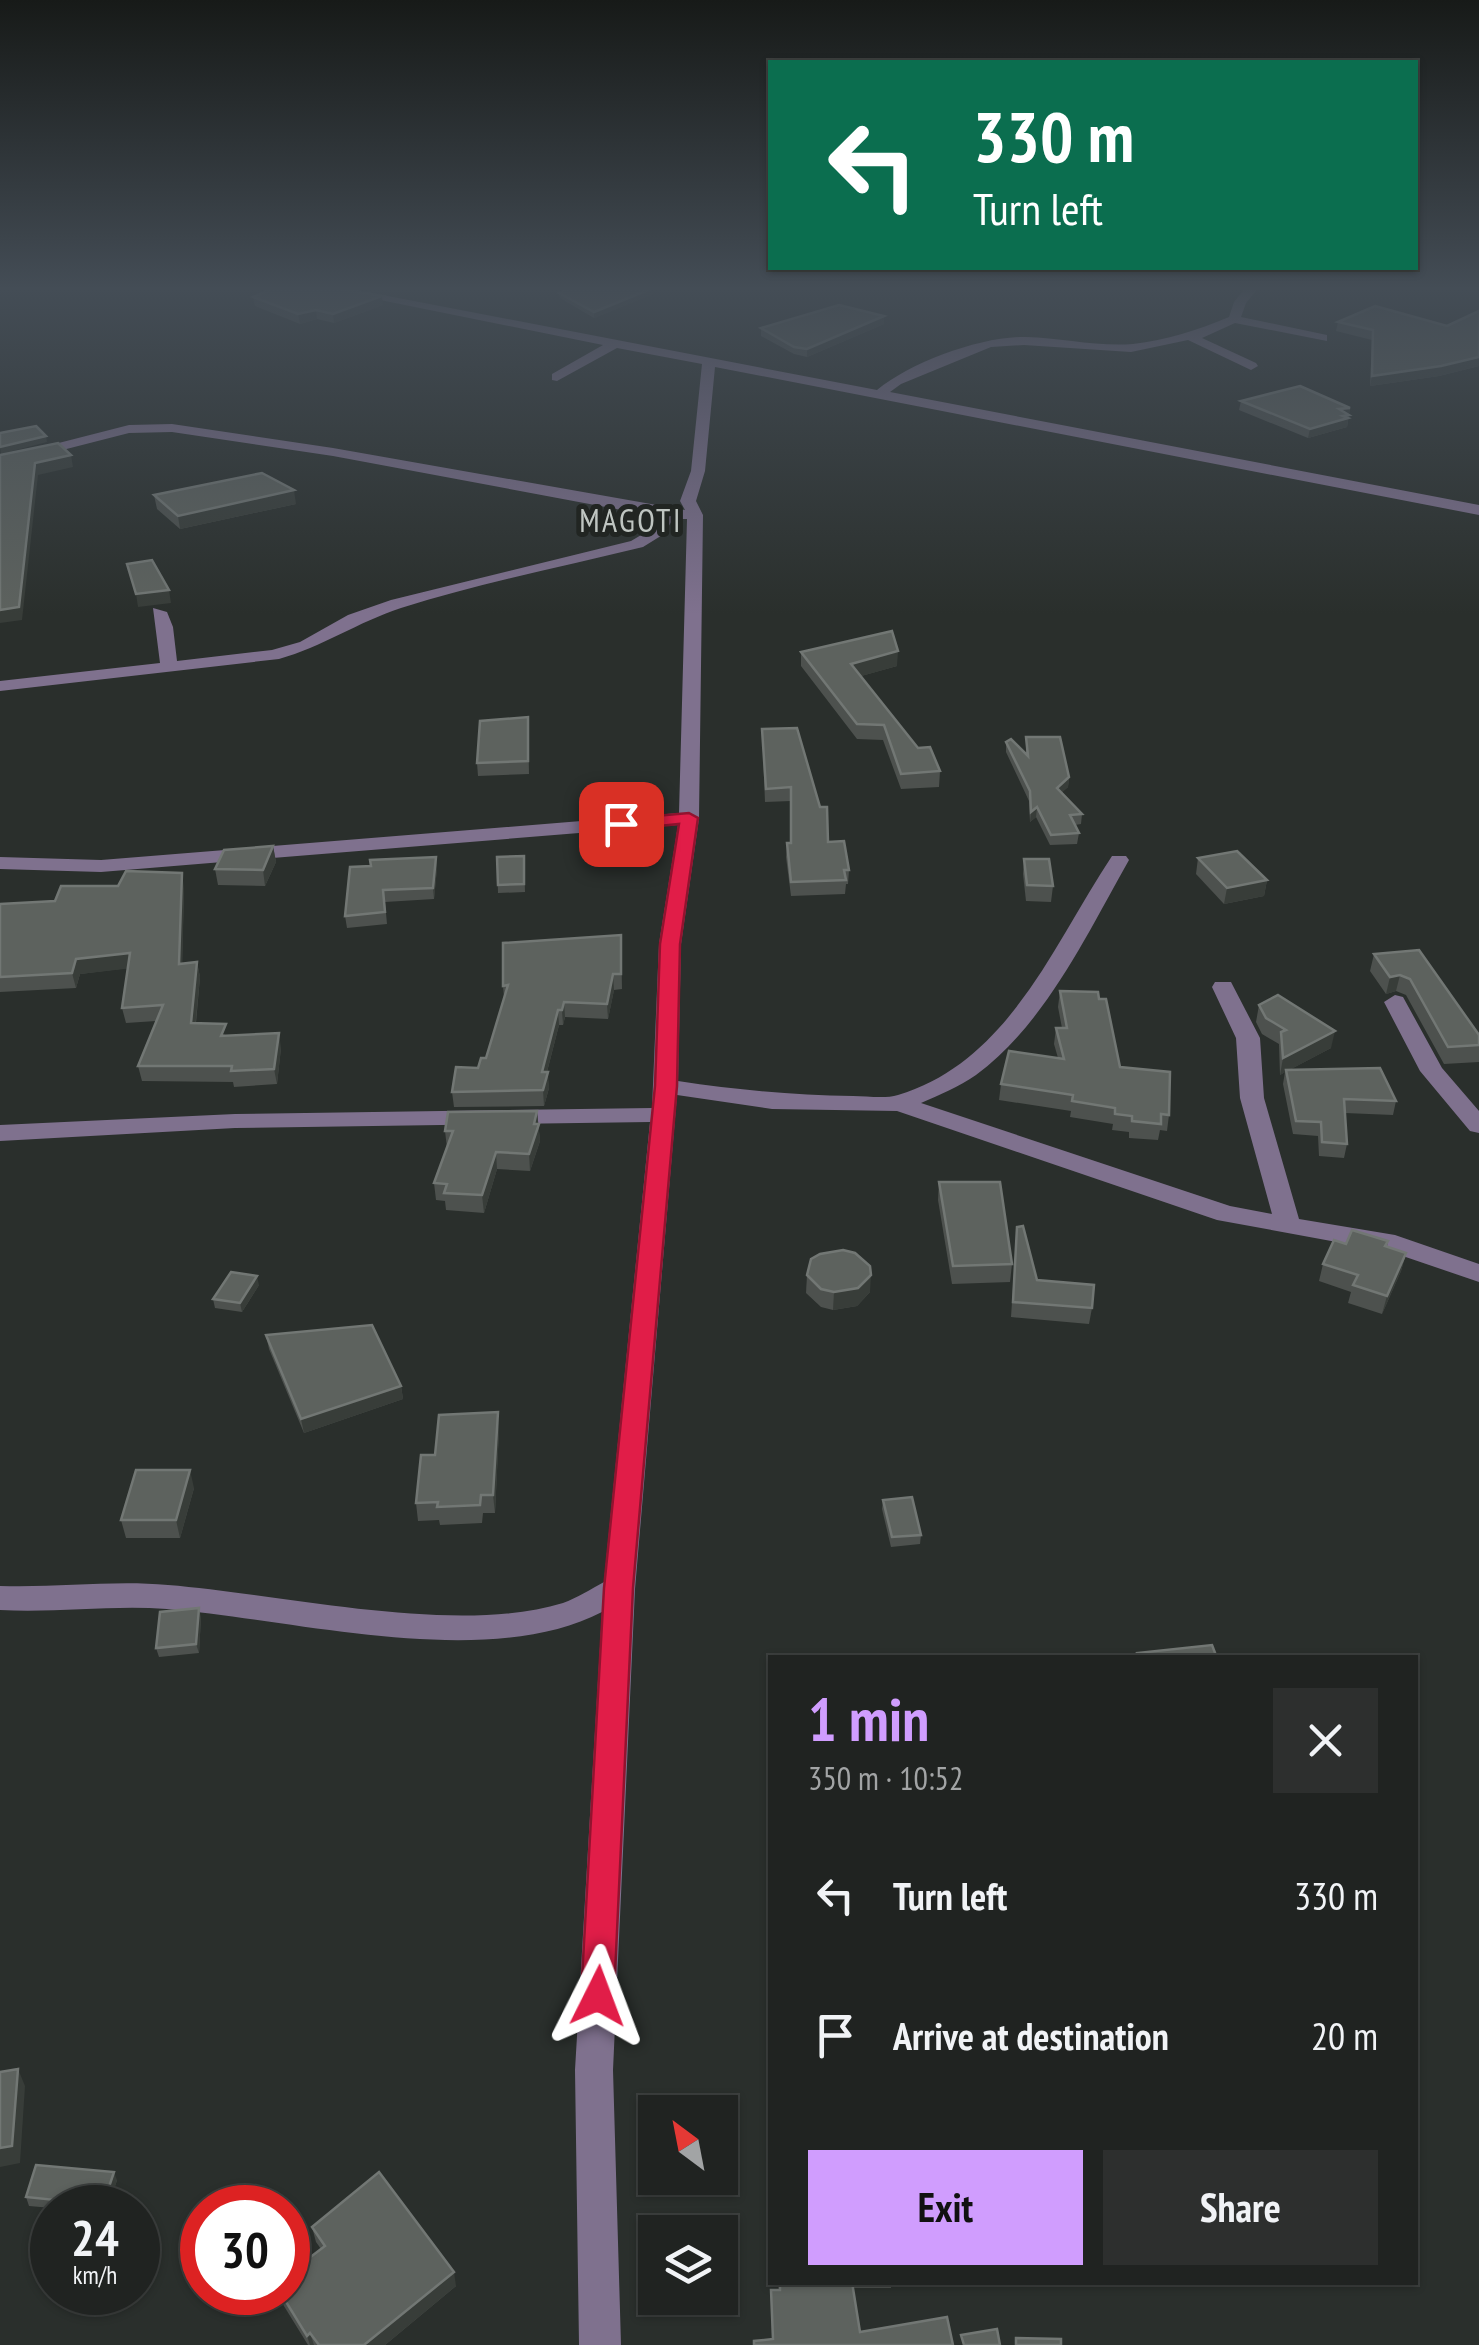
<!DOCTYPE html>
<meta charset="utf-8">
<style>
:root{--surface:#202321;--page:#2d2f2e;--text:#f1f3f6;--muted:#a2a4a5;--line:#3d403f;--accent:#d09dfe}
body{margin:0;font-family:"PT Sans Narrow",sans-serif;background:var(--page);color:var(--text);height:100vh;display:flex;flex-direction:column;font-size:38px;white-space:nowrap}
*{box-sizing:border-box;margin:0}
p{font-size:32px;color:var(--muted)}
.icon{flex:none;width:55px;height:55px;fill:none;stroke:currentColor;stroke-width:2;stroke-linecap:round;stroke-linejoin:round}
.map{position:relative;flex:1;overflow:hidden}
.drawer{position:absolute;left:768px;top:1655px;width:650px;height:630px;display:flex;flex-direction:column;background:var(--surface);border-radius:0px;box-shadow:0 2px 8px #0004,0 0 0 2px var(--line)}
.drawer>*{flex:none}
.hud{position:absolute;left:768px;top:60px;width:650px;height:210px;border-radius:0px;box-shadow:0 2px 8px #0004,0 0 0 2px var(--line);background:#0b6e4f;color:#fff;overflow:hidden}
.needle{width:65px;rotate:328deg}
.buttons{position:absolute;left:638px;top:2095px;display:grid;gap:20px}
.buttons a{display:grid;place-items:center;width:100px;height:100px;border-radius:0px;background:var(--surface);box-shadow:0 2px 8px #0004,0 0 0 2px var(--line);font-size:50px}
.speed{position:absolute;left:30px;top:2185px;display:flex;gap:20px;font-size:50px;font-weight:700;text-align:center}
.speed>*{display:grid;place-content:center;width:130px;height:130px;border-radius:50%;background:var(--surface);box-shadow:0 2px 8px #0004,0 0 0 2px var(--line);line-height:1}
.speed small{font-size:25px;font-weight:400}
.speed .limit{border:15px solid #d22;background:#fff;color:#111}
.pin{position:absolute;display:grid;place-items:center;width:85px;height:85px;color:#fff;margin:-42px;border-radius:20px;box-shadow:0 5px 15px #0006}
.me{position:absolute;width:110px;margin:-55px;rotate:3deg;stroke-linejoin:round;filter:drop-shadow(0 0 8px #0008)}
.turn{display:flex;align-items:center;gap:35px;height:210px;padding:0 40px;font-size:45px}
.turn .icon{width:130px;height:130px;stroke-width:2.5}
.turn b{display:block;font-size:70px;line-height:85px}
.round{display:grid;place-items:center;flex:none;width:105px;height:105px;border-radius:0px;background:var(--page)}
.head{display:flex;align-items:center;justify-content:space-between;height:170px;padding:0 40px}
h1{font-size:60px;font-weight:800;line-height:75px;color:var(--accent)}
.action{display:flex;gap:20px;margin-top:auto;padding:20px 40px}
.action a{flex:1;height:115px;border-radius:0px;background:var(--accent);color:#111;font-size:40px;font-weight:800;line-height:115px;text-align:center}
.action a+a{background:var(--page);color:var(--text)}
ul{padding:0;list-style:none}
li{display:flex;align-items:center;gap:30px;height:140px;padding:0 40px}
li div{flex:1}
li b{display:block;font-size:38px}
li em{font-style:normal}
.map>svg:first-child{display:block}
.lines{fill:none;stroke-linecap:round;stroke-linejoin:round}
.minor{fill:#7f718e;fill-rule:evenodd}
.wall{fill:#4d514e}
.shaded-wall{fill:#383d39}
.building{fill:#5d625e;stroke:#727774;stroke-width:2.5}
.route{fill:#e11d48;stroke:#92132f;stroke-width:2.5}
.labels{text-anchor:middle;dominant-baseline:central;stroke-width:10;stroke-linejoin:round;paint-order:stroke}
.far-quarter-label{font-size:32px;letter-spacing:2.5px;fill:#bfc5c1;stroke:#212522}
</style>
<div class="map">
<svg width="1479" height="2345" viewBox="0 0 1479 2345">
<rect width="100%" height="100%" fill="#2a2f2c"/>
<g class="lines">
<g class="minor">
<path d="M311 286H336L877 390C911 362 982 336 1026 337 1061 338 1099 347 1133 344 1166 340 1198 330 1229 317L1234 302 1247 286H1260L1246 303 1241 317 1327 335V341L1235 323 1202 338 1256 363 1258 366 1251 370 1188 340 1131 352 1024 345 991 347 901 384 890 392 1479 505V515L715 367 705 471 696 501 703 515 699 818 681 944 678 1081C737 1090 793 1095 853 1096 867 1096 885 1099 898 1095 1009 1062 1054 943 1112 856H1126L1129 860C1087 934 1046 1023 976 1075 959 1087 939 1095 921 1103L1230 1206 1272 1214 1240 1098 1236 1038 1212 987 1215 982H1231L1260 1038 1264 1098 1299 1219 1395 1235 1479 1264V1282L1391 1252 1217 1220 897 1111 772 1109 677 1095 635 1589 613 2070 621 2345H579L575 2070 602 1612C486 1672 293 1619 167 1609 111 1605 56 1613 0 1610V1586C56 1588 112 1580 168 1585 282 1594 455 1636 563 1603 577 1598 591 1589 604 1582L650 1122 235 1128 0 1141V1125L235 1114 652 1108 659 944 678 825 101 872 0 869V857L101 860 679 813 687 519H673L664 534 643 547C562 567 480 583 401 608 358 622 322 647 279 659L0 691V681L160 663 153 608 167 612 173 627 177 661 272 650 300 642 348 615 391 600 631 541 653 528 659 517 333 456 172 432 129 433 0 466V458L129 425 172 424 333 448 685 510 680 501 691 471 702 364 617 348 557 381 552 380V374L603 345Z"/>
<path d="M1395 995 1403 997 1442 1068 1479 1111V1133L1470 1131 1420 1071 1384 1002Z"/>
</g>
</g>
<g class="wall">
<path d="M559 293 653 294 594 318 560 298Z"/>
<path d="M253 297 383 305 334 323 317 319 300 324 255 306Z"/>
<path d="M1479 311V366L1439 376 1370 386 1372 340 1336 331 1338 322 1447 326Z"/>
<path d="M884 324 807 357 794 354 761 336V328Z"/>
<path d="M1241 401 1350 408 1347 427 1308 438 1239 410Z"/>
<path d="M154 495 296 504 180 529 157 509Z"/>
<path d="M801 652 897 666 861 676 918 748 940 771 939 787 901 789 883 740 857 739 801 666Z"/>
<path d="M528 717 529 774 478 776 477 763Z"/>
<path d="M762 729 828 842 849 870 848 884H846L845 894 791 896 786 857 787 843H791V801L765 802Z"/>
<path d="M1026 737 1069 777 1068 787 1062 792 1082 814 1081 824 1075 825 1079 833 1077 844 1050 845 1036 817 1030 822 1029 801 1006 752V742L1026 754Z"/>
<path d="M273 846 276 862 265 886 218 885 215 869Z"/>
<path d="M524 856 525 892 498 893 497 857Z"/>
<path d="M436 857 437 868 434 899 385 902 387 924 347 928 345 916 371 866Z"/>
<path d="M1198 858 1267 880 1264 896 1224 904 1196 874Z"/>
<path d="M1024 859 1053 886 1051 902 1026 901 1023 874Z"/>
<path d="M184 888 182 964 197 962 200 977 196 1023 228 1036 281 1048 277 1084 234 1087 233 1082 142 1081 138 1066 156 1021 126 1023 122 1008 128 968 80 974 76 988 0 992V904L55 901Z"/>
<path d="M621 935 622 989 614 990 608 1019 565 1017 563 1025H559L547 1072 549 1088 544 1106 454 1107 452 1092 478 1068 486 1058 504 998 503 986Z"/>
<path d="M1419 950 1479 1035V1062L1444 1064 1406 995 1396 991 1386 994 1370 971 1374 954Z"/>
<path d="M1060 991 1120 1067 1169 1115 1167 1131 1160 1130 1158 1140 1129 1138V1132L1112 1130 1113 1124 1070 1117 1071 1111 999 1100 1001 1084 1058 1058 1054 1044 1056 1028H1062L1058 1007Z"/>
<path d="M1259 1005 1331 1048 1289 1070 1396 1101 1393 1115 1345 1113 1347 1144 1344 1158 1319 1156 1318 1136 1293 1134 1283 1084 1285 1072 1280 1075 1279 1044 1262 1034 1256 1022Z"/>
<path d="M537 1111 540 1141 530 1171 497 1169 484 1213 446 1210 445 1201 436 1200 434 1183 447 1148 445 1131Z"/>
<path d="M939 1182 1012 1264 1010 1282 952 1284 938 1200Z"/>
<path d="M1017 1227 1037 1280 1092 1308 1089 1324 1011 1317Z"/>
<path d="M1388 1241 1387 1247 1406 1253 1401 1271 1382 1314 1348 1303 1351 1292 1319 1281 1323 1264 1346 1244Z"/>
<path d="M807 1275 870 1292 857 1306 833 1310 821 1307 806 1293Z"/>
<path d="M259 1285 242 1312 215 1308 213 1299Z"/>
<path d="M266 1335 401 1386 403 1399 304 1433 269 1349Z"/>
<path d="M499 1430 495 1513H483L482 1523 440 1525 439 1520 418 1521 416 1503 435 1455Z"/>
<path d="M194 1488 180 1538H126L121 1520Z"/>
<path d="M883 1500 921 1535 920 1544 891 1547 882 1509Z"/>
<path d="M201 1617 199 1653 159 1657 156 1648Z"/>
<path d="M117 2180 108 2208H52L29 2206 26 2197Z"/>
<path d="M312 2227 456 2286 385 2345H308L279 2298 277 2292H288L321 2249 316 2242Z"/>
<path d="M778 2282H891V2288H853L860 2332 772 2339 771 2290H779Z"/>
</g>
<g class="shaded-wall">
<path d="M653 288V294L594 318V312Z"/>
<path d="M382 296 383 305 334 323 333 314Z"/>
<path d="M316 310 317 319 300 324 298 314Z"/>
<path d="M884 316V324L807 357V349Z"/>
<path d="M1479 357V366L1439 376 1370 386 1372 376Z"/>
<path d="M1350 408 1347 427 1308 438 1310 429 1339 409Z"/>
<path d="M46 436 47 442 1 454 0 447Z"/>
<path d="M71 455 73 467 38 475 22 620 0 623V610L35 463Z"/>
<path d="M294 490 296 504 180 529 178 516Z"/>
<path d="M169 590 171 603 138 607 136 594Z"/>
<path d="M898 651 897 666 851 679V664Z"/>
<path d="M1069 777 1068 787 1056 798 1057 788Z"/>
<path d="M1037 807 1036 817 1030 822 1031 812Z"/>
<path d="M273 846 276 862 265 886 263 870Z"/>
<path d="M436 857 437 868 434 899 433 888Z"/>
<path d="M182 873 184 888 182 979 179 964Z"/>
<path d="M1267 880 1264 896 1224 904 1227 888Z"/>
<path d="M130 953 133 968 80 974 76 988 72 973 76 959Z"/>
<path d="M197 962 200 977 194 1039 191 1023Z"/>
<path d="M613 974 614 990 608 1019 607 1004Z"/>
<path d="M1400 975 1396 991 1386 994 1390 977Z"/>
<path d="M564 1002 565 1017 563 1025 562 1010Z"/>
<path d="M558 1010 559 1025 543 1087 542 1072Z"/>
<path d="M1335 1031 1331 1048 1280 1075 1283 1058Z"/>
<path d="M279 1033 281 1048 277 1084 274 1069Z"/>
<path d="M548 1072 549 1088 544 1106 543 1090Z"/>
<path d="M537 1111 540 1141 530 1171 529 1154Z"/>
<path d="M496 1152 497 1169 484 1213 482 1195Z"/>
<path d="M1406 1253 1401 1271 1382 1314 1387 1296Z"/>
<path d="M871 1275 870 1292 857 1306 833 1310 834 1292Z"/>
<path d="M257 1276 259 1285 242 1312 240 1303Z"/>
<path d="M401 1386 403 1399 304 1433 301 1419Z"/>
<path d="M498 1412 499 1430 495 1513 493 1495Z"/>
<path d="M190 1470 194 1488 180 1538 176 1520Z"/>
<path d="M199 1608 201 1617 199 1653 196 1644Z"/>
<path d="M18 2069 25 2086 20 2163 0 2167V2148Z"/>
<path d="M114 2172 117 2180 108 2208H104L103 2205Z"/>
<path d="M454 2272 456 2286 385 2345H364Z"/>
<path d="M310 2333 314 2345H310L307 2336Z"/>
</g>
<g class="building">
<path d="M278 286H319L382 296 333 314 316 310 298 314 253 297Z"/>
<path d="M573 286H639L653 288 594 312 559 293Z"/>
<path d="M839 305 884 316 807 349 794 347 761 328Z"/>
<path d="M1375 306 1447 326 1479 311V357L1441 366 1372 376 1373 330 1338 322Z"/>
<path d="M1300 386 1350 408 1339 409 1349 415 1343 416 1348 418 1310 429 1241 401Z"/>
<path d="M36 426 46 436 0 447V433Z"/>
<path d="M58 443 71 455 35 463 19 607 0 610V455Z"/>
<path d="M262 473 294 490 178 516 154 495Z"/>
<path d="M152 560 169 590 136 594 127 564Z"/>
<path d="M892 631 898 651 851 664 918 748 930 747 940 771 901 774 884 725 857 724 801 652Z"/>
<path d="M528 717V761L477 763 480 721Z"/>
<path d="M797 728 820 807H827L828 842 844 841 849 870H844L846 880 791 882 787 843H791V787L766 789 762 729Z"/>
<path d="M1026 737H1060L1069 777 1057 788 1082 814 1070 815 1079 833 1051 835 1037 807 1031 812 1030 791 1006 742 1011 739 1028 756Z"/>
<path d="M273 846 263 870 215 869 224 850Z"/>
<path d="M1237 851 1267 880 1227 888 1198 858Z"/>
<path d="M524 856V884L498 885 497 857Z"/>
<path d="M436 857 433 888 383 890 385 912 345 916 350 867 371 866 370 860Z"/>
<path d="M1024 859H1049L1053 886 1027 885Z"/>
<path d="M126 871 182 873 179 964 197 962 191 1023 226 1024 221 1036 279 1033 274 1069 231 1071 232 1066H138L163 1005 122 1008 130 953 76 959 72 973 0 977V904L55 901 61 886H118Z"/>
<path d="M621 935V974H613L607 1004 564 1002 562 1010H558L542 1072H548L543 1090 452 1092 456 1067 478 1068 481 1058H486L508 985 503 986V943Z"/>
<path d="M1419 950 1479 1035V1045L1448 1047 1410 979 1400 975 1390 977 1374 954Z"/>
<path d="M1060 991 1098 992 1099 999H1106L1120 1067 1170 1072 1169 1115 1161 1114V1124L1132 1121V1116L1115 1114V1108L1072 1101 1073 1095 1001 1084 1009 1051 1064 1059 1056 1028H1067Z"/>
<path d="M1278 995 1335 1031 1283 1058 1281 1032 1286 1030 1266 1018 1259 1005Z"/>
<path d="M1380 1068 1396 1101 1344 1099 1347 1144 1322 1142 1321 1122 1296 1121 1286 1070Z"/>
<path d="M537 1111 534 1124H539L529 1154 496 1152 482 1195 444 1193 447 1184 434 1183 453 1131H445L448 1112Z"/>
<path d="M939 1182H1000L1012 1264 953 1266Z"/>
<path d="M1023 1226 1037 1280 1094 1285 1092 1308 1013 1302 1017 1227Z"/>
<path d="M1352 1230 1388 1241 1385 1246 1406 1253 1387 1296 1353 1285 1358 1275 1323 1264 1334 1240 1346 1244Z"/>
<path d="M843 1250 855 1253 870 1266 871 1275 858 1288 834 1292 821 1289 807 1275 811 1259 820 1254Z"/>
<path d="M231 1272 257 1276 240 1303 213 1299Z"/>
<path d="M372 1325 401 1386 301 1419 266 1335Z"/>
<path d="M498 1412 493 1495H481L480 1505 437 1507 438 1502 416 1503 421 1455H435L439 1415Z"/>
<path d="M136 1470H190L176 1520H121Z"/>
<path d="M912 1497 921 1535 892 1537 883 1500Z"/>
<path d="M199 1608 196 1644 156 1648 160 1612Z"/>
<path d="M1212 1645 1217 1658H1138L1137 1653Z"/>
<path d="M18 2069 12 2146 0 2148V2072Z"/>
<path d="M36 2165 114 2172 103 2205 26 2197Z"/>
<path d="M379 2172 454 2272 364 2345H319L310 2333 307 2336 280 2292H288V2274L325 2246 312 2227Z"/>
<path d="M780 2282H852L860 2332 947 2317 953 2345H754V2341L773 2339 771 2290H780Z"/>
<path d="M997 2329 1000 2345H964L961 2335Z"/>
<path d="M1016 2338 1061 2339V2345H1016Z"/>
</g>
<linearGradient id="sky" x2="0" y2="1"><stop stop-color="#171a18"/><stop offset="0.47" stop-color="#444d56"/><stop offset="1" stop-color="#444d56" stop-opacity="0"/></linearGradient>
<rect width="1479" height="614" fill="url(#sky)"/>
<path class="route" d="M689 813 698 818 680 944 677 1086 633 1588 614 1996 609 2007 598 2012 586 2007 581 1996 604 1588 655 1086 660 944 679 824 621 830 612 824 621 819Z"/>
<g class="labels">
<g class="far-quarter-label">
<text x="631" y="520">MAGOTI</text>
</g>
</g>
</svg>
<div class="buttons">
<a><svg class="needle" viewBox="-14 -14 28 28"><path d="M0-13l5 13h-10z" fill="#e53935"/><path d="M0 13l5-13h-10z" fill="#a2a4a5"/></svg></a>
<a><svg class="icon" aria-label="layers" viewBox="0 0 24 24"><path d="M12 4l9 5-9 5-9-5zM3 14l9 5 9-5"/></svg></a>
</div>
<div class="speed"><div>24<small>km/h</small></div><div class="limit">30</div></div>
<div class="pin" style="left:621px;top:824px;background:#d93025"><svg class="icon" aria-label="arrive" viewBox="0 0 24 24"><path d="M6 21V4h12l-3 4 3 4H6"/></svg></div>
<svg class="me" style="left:598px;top:1996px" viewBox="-20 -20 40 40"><path d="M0-17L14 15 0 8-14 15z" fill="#e11d48" stroke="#fff" stroke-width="4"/></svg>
<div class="hud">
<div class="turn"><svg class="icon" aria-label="left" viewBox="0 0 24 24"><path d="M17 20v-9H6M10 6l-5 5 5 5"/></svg><div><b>330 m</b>Turn left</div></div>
</div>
<section class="drawer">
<div class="head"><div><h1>1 min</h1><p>350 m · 10:52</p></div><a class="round"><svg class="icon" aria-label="close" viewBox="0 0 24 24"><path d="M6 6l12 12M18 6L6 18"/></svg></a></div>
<ul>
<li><svg class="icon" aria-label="left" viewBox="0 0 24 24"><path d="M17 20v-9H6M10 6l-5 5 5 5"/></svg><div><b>Turn left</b></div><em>330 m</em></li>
<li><svg class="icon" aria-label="arrive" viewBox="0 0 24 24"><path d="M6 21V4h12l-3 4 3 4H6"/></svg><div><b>Arrive at destination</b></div><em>20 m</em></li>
</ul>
<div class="action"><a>Exit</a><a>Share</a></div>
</section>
</div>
